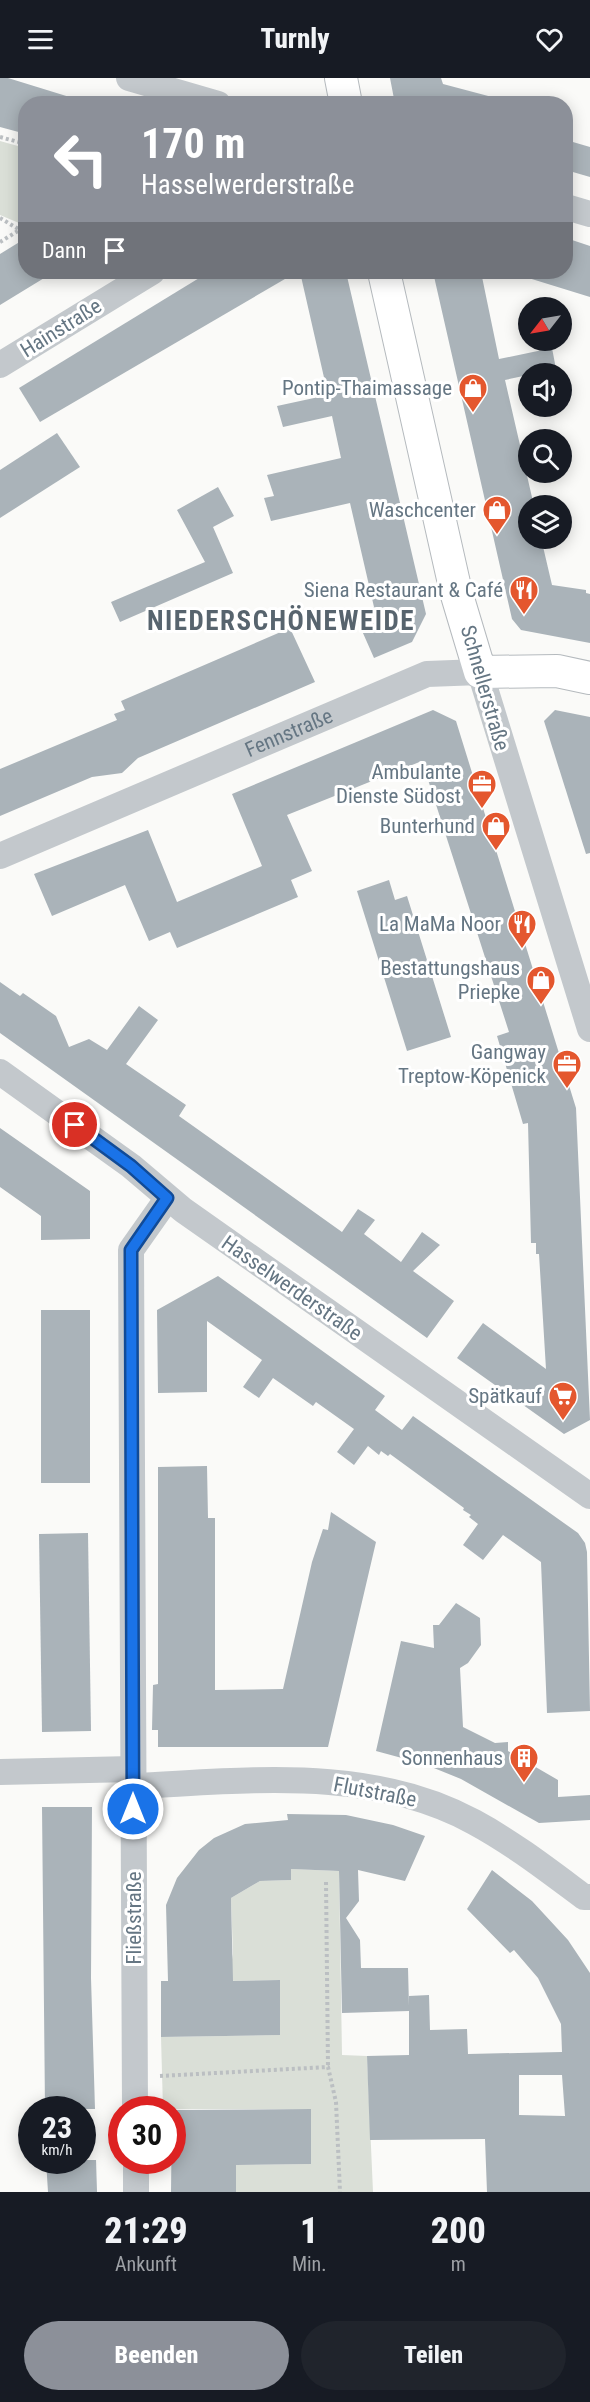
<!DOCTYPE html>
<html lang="de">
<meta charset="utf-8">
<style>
:root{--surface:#171b24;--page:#20242c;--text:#f1f3f6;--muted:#9ea1a6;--accent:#8c9099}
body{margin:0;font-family:"Roboto Condensed",sans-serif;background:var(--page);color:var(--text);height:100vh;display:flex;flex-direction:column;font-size:22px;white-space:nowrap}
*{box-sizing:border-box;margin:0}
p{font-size:20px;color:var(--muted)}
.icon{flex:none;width:33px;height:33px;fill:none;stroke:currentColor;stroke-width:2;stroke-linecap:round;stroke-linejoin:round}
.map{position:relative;height:2114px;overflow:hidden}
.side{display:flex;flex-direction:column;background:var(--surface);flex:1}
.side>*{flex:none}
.hud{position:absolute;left:18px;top:18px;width:555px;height:183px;border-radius:24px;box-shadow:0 3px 15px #0003;background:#8c9099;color:#fff;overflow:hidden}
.needle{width:39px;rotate:239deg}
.fabs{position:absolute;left:518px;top:219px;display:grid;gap:12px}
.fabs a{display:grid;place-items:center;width:54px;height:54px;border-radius:50%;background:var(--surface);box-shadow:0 3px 15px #0003;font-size:30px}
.speed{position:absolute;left:18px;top:2018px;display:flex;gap:12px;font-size:30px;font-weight:700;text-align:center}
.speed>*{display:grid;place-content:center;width:78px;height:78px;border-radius:50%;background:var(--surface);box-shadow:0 3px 15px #0003;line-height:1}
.speed small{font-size:15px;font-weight:400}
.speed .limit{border:9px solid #d22;background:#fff;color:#111}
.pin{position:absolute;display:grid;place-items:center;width:51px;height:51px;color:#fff;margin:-26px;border:3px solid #fff;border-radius:50%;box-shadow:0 2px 6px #0007}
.me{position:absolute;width:66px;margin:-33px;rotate:0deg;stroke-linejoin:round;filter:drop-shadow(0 0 4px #0008)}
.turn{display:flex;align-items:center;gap:21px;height:126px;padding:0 24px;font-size:27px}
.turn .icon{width:78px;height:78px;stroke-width:2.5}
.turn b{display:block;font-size:42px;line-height:51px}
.then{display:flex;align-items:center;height:57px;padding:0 24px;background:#0003;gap:12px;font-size:22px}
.eta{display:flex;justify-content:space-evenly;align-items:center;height:102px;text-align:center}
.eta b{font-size:36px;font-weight:800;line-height:42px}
.cta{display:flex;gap:12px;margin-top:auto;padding:12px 24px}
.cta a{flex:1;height:69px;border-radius:36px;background:var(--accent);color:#fff;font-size:24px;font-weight:800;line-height:69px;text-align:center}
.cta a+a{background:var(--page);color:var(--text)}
header{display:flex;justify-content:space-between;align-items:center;height:78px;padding:0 24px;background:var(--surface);font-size:27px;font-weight:800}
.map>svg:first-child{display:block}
.green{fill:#dadfd7}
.building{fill:#aab3b9;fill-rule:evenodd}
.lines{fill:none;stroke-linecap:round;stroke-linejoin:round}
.major-casing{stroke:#b5babe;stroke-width:34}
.path{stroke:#bbbfc2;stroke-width:4;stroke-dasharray:3 3;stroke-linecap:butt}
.minor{stroke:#c3c8cc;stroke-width:26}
.major{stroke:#fff;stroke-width:32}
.route-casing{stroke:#114b97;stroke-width:15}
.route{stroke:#1a73e8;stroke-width:10}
.labels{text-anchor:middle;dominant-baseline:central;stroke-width:6;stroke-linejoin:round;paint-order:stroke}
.street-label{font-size:21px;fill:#657683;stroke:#fff}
.poi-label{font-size:21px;fill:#657683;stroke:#fff;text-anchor:end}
.district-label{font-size:27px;font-weight:bold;letter-spacing:1.5px;fill:#57646e;stroke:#fff}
</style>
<header><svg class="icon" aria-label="menu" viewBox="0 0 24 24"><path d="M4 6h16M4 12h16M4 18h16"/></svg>Turnly<svg class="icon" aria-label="heart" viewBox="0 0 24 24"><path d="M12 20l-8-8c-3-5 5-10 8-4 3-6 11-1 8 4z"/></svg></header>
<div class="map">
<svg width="590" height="2114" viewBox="0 0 590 2114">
<rect width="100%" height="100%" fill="#fafaf8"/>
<g class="green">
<path d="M0 63 25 70V142L19 145 0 137Z"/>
<path d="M291 1791 339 1793 342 1977 367 1978 373 2114H236L226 2087 311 2086V2031H163L161 1959 280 1957V1902L228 1903 233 1876 231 1820 260 1803 291 1802Z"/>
</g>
<g class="building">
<path d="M0 0H8L76 21 75 26H26V56L0 49Z"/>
<path d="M390 0H441L443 6 492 19V26H395Z"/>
<path d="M566 62 590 69V99L566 92Z"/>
<path d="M26 160V194H54L0 227V176Z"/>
<path d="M566 160 590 168V219L522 198V194H566Z"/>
<path d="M209 194H297L40 344 19 310Z"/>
<path d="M300 194H346L426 536 412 564 374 580 355 537 374 529 350 425 271 443 264 420 274 418 267 397 341 380 332 338 283 349 277 328 328 317Z"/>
<path d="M433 194H481L499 281 552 270 556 291 505 302 534 428H528V460H541L552 507 586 512V515L590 516V565L521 552 512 541Z"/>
<path d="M57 355 80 389 0 440V392Z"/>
<path d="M218 409 234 438 213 449 233 495 120 544 111 524 205 484 177 432Z"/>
<path d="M290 550 315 604 138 680 122 695 92 699 0 738V691L117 642 114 636 125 632 121 623Z"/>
<path d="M433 632 456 643 576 1030 590 1342 564 1356 457 1280 483 1245 546 1291 539 1176H536V1165H531L528 1045 523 1046 497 958 509 954 422 683 287 737 312 793 291 802 298 819 177 870 170 854 149 863 125 807 52 838 34 796 148 752 177 824 262 788 232 716Z"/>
<path d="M555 632 590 639V775L586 776 544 643Z"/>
<path d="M389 802 395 822 407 818 451 959 407 973 357 813Z"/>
<path d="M0 904 20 918 23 915 56 938 69 969 89 961 107 972 139 928 158 942 126 986 186 1027 179 1038 342 1154 358 1131 375 1142 364 1156 401 1184 422 1154 440 1167 413 1193 454 1223 427 1260 0 955Z"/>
<path d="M0 1050 90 1113V1161L41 1162V1138L0 1109Z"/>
<path d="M218 1198 385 1318 375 1332 402 1352 413 1338 578 1455 585 1465 587 1474 590 1633 547 1635 541 1484 503 1457 483 1482 463 1467 478 1446 469 1439 471 1437 463 1432 464 1430 390 1376 388 1378 381 1373 379 1377 368 1368 354 1387 337 1374 354 1351 316 1324 313 1328 273 1300 259 1320 243 1309 262 1282 207 1243V1314L158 1315 157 1232Z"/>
<rect x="41" y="1232" width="49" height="173"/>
<path d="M207 1388 208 1440H215V1612L283 1611 312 1484 323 1451 328 1452 331 1434 376 1464 328 1669H158V1652H152L153 1607 158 1606V1389Z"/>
<path d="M88 1455 91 1653 42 1654 39 1456Z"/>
<path d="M456 1525 480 1540 481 1567 468 1585 460 1590 463 1649 495 1665 508 1664V1673L558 1702V1719L590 1717V1742L539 1745 461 1701 424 1686 376 1673 401 1563 434 1570 433 1547H439Z"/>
<path d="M42 1729H92L91 1900 95 2031H45Z"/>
<path d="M287 1736 346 1737 393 1747 425 1758 405 1803 358 1792 359 1823 346 1840 360 1862 361 1890H408L409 1928V1918L429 1917 430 1952 467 1951 468 1976 562 1974 561 1946 538 1900 514 1872 510 1875 467 1831 492 1792 532 1823 568 1862 590 1895V2114H487L485 2061 370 2062 367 1978 409 1977V1933L342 1935 339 1793 291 1791V1802L260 1803 231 1820 233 1903 280 1902V1957L161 1959V1903H168L166 1827 177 1800 199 1772 214 1760 245 1746 288 1742ZM519 1997H562L565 2038 519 2037Z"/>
<path d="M311 2031V2086L236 2087V2114H171L172 2032Z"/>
<path d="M46 2082H96L97 2114H48Z"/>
</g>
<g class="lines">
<g class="major-casing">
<g id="major">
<path d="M341 0 346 26"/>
<path d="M384 194 456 514 480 594 557 593 590 600"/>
</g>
</g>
<g class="path">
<path d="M0 59 26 66"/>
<path d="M0 140 20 152"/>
<path d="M0 164 26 148"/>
<path d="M326 1804 328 1989"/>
<path d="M160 1998 328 1989 336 2024 340 2114"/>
</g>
<g class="minor">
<path d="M129 0 218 26"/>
<path d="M566 129 590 136"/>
<path d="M0 287 152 194"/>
<path id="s1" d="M0 778 427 596 480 594 590 951"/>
<path d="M0 994 131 1088 183 1132 590 1418"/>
<path d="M0 1694 133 1691"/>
<path d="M133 1708C248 1703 369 1687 474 1744 513 1765 549 1793 584 1819H590"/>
<path d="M135 2031 131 1172 167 1121"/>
<path d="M136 2082V2114"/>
</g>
<use href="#major" class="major"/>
</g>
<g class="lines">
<g class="route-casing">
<path id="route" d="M75 1047 131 1088 167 1120 131 1172 133 1731"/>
</g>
<use href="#route" class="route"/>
</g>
<defs>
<g id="shop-pin" transform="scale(1.5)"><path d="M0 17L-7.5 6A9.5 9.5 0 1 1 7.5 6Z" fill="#e4572e" stroke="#fff"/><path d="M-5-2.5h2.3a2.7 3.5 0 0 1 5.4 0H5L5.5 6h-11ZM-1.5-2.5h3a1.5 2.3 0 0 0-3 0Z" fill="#fff"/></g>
<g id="restaurant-pin" transform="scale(1.5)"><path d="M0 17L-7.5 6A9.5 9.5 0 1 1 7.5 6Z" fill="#e4572e" stroke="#fff"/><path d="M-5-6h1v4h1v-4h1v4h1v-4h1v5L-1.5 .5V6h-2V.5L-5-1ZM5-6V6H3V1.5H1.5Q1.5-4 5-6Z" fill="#fff"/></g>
<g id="office-pin" transform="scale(1.5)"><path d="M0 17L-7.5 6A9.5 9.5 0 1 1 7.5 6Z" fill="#e4572e" stroke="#fff"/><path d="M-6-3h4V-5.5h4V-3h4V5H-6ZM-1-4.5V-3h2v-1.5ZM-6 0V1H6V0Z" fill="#fff"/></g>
<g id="supermarket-pin" transform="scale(1.5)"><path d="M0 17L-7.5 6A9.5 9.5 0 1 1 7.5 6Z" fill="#e4572e" stroke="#fff"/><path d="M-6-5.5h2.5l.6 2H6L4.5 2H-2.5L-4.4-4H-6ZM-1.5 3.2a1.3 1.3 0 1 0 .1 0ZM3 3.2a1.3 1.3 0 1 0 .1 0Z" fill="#fff"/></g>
<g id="building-pin" transform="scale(1.5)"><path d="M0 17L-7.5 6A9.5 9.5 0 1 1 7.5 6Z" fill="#e4572e" stroke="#fff"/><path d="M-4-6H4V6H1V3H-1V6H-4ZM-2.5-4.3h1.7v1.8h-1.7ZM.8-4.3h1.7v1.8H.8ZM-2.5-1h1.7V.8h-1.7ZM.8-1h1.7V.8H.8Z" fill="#fff"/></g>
</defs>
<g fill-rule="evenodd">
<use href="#shop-pin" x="473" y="310"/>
<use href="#shop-pin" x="497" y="432"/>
<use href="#restaurant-pin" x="524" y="512"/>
<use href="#office-pin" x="482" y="706"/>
<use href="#shop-pin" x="496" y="748"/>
<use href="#restaurant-pin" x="522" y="846"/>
<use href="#shop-pin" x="541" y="902"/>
<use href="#office-pin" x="567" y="986"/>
<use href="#supermarket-pin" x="563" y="1318"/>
<use href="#building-pin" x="524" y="1680"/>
</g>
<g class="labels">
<g class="street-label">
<text transform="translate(61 250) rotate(-32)">Hainstraße</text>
<text transform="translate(485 610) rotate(74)">Schnellerstraße</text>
<text stroke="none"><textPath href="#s1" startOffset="314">Fennstraße</textPath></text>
<text transform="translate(292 1210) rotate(35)">Hasselwerderstraße</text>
<text transform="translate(375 1714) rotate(11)">Flutstraße</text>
<text transform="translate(134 1840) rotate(-90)">Fließstraße</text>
</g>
<g class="poi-label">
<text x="452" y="310">Pontip-Thaimassage</text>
<text x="476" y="432">Waschcenter</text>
<text x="503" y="512">Siena Restaurant &amp; Café</text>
<text x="461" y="694">Ambulante<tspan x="461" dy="24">Dienste Südost</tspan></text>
<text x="475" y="748">Bunterhund</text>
<text x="501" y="846">La MaMa Noor</text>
<text x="520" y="890">Bestattungshaus<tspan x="520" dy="24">Priepke</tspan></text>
<text x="546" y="974">Gangway<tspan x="546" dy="24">Treptow-Köpenick</tspan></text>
<text x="542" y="1318">Spätkauf</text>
<text x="503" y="1680">Sonnenhaus</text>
</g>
<g class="district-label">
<text x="281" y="543">NIEDERSCHÖNEWEIDE</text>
</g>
</g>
</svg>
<div class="fabs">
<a><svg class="needle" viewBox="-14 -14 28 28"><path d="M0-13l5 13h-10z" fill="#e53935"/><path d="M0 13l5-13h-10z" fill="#9ea1a6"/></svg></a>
<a><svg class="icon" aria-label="sound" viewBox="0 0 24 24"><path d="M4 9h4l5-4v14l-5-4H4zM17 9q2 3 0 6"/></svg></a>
<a><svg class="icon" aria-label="search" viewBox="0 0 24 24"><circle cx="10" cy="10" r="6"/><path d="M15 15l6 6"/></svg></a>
<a><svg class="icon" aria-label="layers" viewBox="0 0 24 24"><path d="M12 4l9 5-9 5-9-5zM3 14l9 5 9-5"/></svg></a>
</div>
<div class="speed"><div>23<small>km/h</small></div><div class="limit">30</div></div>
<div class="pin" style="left:75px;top:1047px;background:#d93025"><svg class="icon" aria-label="arrive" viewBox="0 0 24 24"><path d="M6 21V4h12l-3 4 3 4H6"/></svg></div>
<svg class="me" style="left:133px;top:1731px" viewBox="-20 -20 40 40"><circle r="17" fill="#1a73e8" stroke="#fff" stroke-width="3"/><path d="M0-11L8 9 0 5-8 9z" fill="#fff"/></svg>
<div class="hud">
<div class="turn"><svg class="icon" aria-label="left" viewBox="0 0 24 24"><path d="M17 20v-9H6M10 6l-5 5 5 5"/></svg><div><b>170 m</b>Hasselwerderstraße</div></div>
<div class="then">Dann<svg class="icon" aria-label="arrive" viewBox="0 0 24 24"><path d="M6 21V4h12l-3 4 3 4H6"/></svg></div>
</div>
</div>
<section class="side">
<div class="eta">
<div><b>21:29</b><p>Ankunft</p></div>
<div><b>1</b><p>Min.</p></div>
<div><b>200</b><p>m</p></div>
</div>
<div class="cta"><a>Beenden</a><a>Teilen</a></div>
</section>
